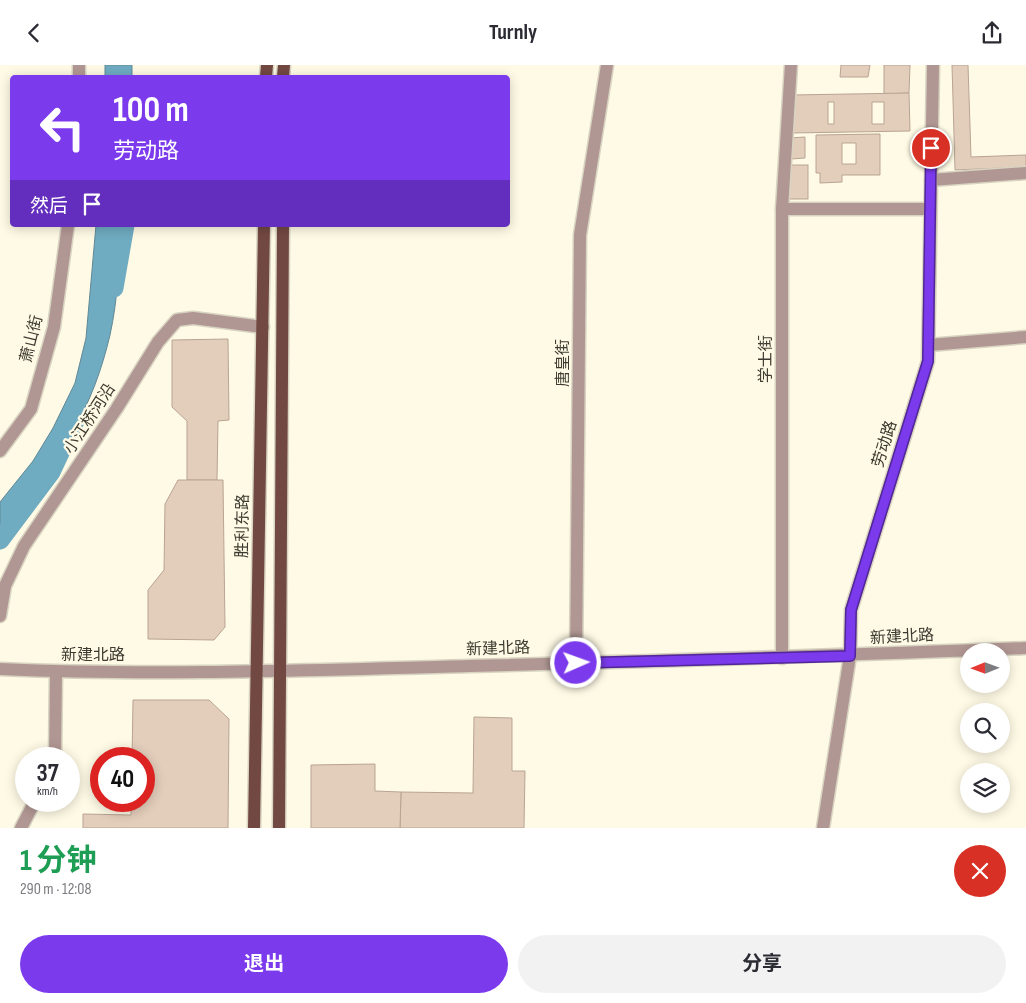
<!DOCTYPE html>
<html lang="zh">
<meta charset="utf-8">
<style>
:root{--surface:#fff;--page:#f2f2f3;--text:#2b2b33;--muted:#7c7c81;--accent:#7c3aed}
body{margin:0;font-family:"Sofia Sans Condensed","Noto Sans SC",sans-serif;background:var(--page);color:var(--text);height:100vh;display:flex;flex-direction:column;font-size:19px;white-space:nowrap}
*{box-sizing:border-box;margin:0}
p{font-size:16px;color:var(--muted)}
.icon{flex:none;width:28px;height:28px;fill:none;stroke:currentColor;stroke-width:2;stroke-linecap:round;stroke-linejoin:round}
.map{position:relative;height:763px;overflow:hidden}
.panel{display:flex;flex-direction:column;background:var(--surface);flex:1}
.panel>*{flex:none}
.hud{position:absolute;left:10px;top:10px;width:500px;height:152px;border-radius:5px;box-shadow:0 2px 12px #0003;background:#7c3aed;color:#fff;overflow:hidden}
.needle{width:32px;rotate:269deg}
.fabs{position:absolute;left:960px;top:578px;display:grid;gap:10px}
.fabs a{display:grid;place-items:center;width:50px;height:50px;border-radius:50%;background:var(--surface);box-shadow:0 2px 12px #0003;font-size:25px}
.speed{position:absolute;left:15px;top:682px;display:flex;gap:10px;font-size:25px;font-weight:700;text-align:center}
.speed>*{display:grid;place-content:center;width:65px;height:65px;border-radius:50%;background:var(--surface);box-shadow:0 2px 12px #0003;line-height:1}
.speed small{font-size:12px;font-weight:400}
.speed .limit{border:8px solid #d22;background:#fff;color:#111}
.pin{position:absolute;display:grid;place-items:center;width:42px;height:42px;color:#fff;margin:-21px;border:2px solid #fff;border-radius:50%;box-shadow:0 1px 5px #0007}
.me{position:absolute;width:55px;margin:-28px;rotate:88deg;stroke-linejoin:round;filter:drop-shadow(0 0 4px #0008)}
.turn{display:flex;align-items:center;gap:18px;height:105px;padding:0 20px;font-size:22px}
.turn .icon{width:65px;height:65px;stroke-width:2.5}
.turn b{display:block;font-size:35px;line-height:42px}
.then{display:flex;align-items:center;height:48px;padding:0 20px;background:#0003;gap:10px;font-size:19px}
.round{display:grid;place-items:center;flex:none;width:52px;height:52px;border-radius:26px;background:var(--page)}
.head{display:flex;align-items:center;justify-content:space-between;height:85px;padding:0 20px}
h1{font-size:30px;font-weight:700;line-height:38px;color:#1e9e55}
.cta{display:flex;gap:10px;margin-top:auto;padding:10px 20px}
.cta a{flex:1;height:58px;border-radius:30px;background:var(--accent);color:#fff;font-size:20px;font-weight:700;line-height:58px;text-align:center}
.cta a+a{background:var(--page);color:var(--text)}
header{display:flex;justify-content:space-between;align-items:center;height:65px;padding:0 20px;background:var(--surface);font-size:22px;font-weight:700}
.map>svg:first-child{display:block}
.water{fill:#6fabc1;stroke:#608996}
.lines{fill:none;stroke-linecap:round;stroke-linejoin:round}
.canal{stroke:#6fabc1;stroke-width:19}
.building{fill:#e3cdbb;stroke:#b9a493;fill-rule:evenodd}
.minor-casing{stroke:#d8d4c1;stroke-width:15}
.major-casing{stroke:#d8d4c1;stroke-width:15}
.minor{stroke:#b19794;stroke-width:12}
.major{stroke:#724842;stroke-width:12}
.route-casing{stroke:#51269a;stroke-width:12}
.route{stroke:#7c3aed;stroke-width:9}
.labels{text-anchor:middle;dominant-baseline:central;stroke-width:4.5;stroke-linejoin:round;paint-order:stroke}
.street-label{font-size:16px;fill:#3d3b31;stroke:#fffae5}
</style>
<header><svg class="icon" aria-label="back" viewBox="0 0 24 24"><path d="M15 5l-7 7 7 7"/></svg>Turnly<svg class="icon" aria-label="share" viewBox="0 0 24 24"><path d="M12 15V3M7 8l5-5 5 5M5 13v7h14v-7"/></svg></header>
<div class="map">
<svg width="1026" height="763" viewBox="0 0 1026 763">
<rect width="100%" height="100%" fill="#fffae5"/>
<g class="water">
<rect x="105" y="0" width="27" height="12"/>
<path d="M96 160H122C119 196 118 234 110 270 102 304 90 338 71 369 50 404 24 438 0 472V437L33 396 53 363 75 318 86 273Z"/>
</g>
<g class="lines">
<g class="canal">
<path d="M114 223 125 160"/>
<path d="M0 475 51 407 75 356"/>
</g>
</g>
<g class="building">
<path d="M841 0H870L868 12H840Z"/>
<path d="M884 0H910L909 28 884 29Z"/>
<path d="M952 0H968L971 92 1026 90V102L955 105Z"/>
<path d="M909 28 910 66 792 68V30ZM828 37H834V59H828ZM872 37H884V59H872Z"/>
<path d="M880 69V110H842V117L820 118V108H816V70ZM842 78H856V99H842Z"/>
<path d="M805 72V93L791 94 790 73Z"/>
<rect x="788" y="100" width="20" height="34"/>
<path d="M228 274 229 355 218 356 217 415H187V356L172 342V275Z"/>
<path d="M178 415H223L225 562 214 575 148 574V525L164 505 165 439Z"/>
<path d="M133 635H209L229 654 228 763H83V749L131 750V736H144V694H132Z"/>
<path d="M474 652 512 653V706H525L524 763H400L401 727 473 728Z"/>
<path d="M375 699V726L401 727 400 763H311V700Z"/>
</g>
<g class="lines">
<g class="minor-casing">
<g id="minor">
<path d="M79 12V0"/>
<path d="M931 115 1026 108"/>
<path d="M782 144 791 0"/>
<path d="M929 280 1026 272"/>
<path d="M0 386 31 344 54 262 68 160"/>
<path d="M0 551 5 521 24 481 117 343 158 277 177 255 193 253 263 262"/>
<path d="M782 593V144H930"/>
<path d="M576 598 580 170 607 0"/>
<path d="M0 604C156 611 313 605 469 601 655 596 840 591 1026 583"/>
<path d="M55 694 56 607"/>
<path d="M21 763 35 736"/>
<path d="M823 763 850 591 851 545 928 296 933 0"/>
</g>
</g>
<g class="major-casing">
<g id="major">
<path d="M266 12 267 0"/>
<path d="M283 12 284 0"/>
<path d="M254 763 264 160"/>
<path d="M279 763 283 160"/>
</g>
</g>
<use href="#minor" class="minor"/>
<use href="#major" class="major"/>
</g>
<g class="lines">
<g class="route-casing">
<path id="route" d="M576 598 850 591 851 545 928 296 931 83"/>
</g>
<use href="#route" class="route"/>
</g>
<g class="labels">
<g class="street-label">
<text transform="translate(32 274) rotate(-76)">萧山街</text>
<text transform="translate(766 294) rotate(-90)">学士街</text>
<text transform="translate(563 298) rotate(-90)">唐皇街</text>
<text transform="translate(90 354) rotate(-57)">小江桥河沿</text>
<text transform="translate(885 379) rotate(-73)">劳动路</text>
<text transform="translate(243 461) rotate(-89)">胜利东路</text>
<text transform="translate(902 572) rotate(-3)">新建北路</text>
<text transform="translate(498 584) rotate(-2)">新建北路</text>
<text x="93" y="590">新建北路</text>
</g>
</g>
</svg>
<div class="fabs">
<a><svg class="needle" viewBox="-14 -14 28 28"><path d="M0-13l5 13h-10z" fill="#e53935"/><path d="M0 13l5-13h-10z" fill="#7c7c81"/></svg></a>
<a><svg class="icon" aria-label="search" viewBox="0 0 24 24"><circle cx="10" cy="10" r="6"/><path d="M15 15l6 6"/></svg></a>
<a><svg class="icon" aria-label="layers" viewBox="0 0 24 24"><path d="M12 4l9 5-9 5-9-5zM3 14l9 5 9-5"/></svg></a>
</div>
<div class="speed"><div>37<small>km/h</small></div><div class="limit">40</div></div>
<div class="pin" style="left:931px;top:83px;background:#d93025"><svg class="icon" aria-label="arrive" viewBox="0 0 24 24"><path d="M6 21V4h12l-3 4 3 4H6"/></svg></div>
<svg class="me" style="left:576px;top:598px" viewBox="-20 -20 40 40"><circle r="17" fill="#7c3aed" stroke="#fff" stroke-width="3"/><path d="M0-11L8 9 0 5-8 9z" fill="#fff"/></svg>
<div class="hud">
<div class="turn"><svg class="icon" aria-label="left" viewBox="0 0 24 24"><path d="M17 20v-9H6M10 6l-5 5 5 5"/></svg><div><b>100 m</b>劳动路</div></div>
<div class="then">然后<svg class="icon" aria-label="arrive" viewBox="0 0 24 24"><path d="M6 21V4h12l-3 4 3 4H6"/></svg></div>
</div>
</div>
<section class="panel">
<div class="head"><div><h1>1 分钟</h1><p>290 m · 12:08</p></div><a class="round" style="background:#d93025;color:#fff"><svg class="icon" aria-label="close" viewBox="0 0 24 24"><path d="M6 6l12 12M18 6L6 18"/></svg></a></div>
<div class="cta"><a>退出</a><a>分享</a></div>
</section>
